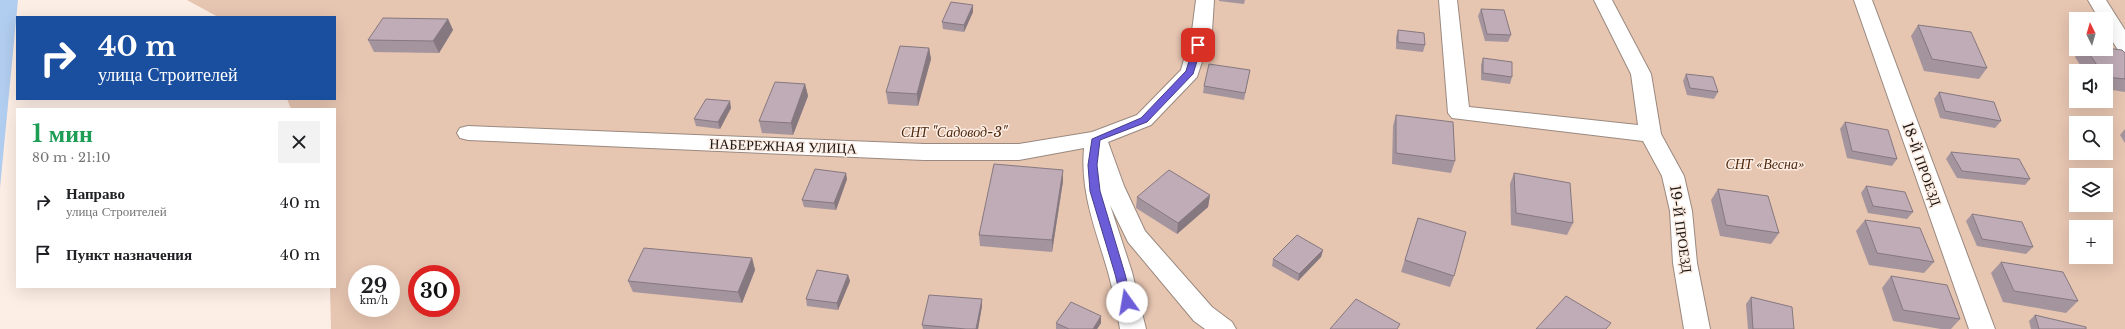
<!DOCTYPE html>
<html lang="ru">
<meta charset="utf-8">
<style>
:root{--surface:#fff;--page:#f2f2f2;--text:#202124;--muted:#757577}
body{margin:0;font-family:"Libre Baskerville",serif;background:var(--page);color:var(--text);height:100vh;display:flex;flex-direction:column;font-size:15px;white-space:nowrap}
*{box-sizing:border-box;margin:0}
p{font-size:13px;color:var(--muted)}
.icon{flex:none;width:22px;height:22px;fill:none;stroke:currentColor;stroke-width:2;stroke-linecap:round;stroke-linejoin:round}
.map{position:relative;flex:1;overflow:hidden}
.sheet{position:absolute;left:16px;top:108px;width:320px;height:180px;display:flex;flex-direction:column;background:var(--surface);border-radius:0px;box-shadow:0 4px 16px #0002}
.sheet>*{flex:none}
.guide{position:absolute;left:16px;top:16px;width:320px;height:84px;border-radius:0px;box-shadow:0 4px 16px #0002;background:#1a4fa0;color:#fff;overflow:hidden}
.needle{width:26px;rotate:355deg}
.tools{position:absolute;left:2069px;top:12px;display:grid;gap:8px}
.tools a{display:grid;place-items:center;width:44px;height:44px;border-radius:0px;background:var(--surface);box-shadow:0 4px 16px #0002;font-size:20px}
.speed{position:absolute;left:348px;top:265px;display:flex;gap:8px;font-size:20px;font-weight:700;text-align:center}
.speed>*{display:grid;place-content:center;width:52px;height:52px;border-radius:50%;background:var(--surface);box-shadow:0 4px 16px #0002;line-height:1}
.speed small{font-size:10px;font-weight:400}
.speed .limit{border:6px solid #d22;background:#fff;color:#111}
.pin{position:absolute;display:grid;place-items:center;width:34px;height:34px;color:#fff;margin:-17px;border-radius:8px;box-shadow:0 2px 6px #0006}
.me{position:absolute;width:44px;margin:-22px;rotate:347deg;stroke-linejoin:round;filter:drop-shadow(0 0 3px #0008)}
.turn{display:flex;align-items:center;gap:14px;height:84px;padding:0 16px;font-size:18px}
.turn .icon{width:52px;height:52px;stroke-width:2.5}
.turn b{display:block;font-size:28px;line-height:34px}
.round{display:grid;place-items:center;flex:none;width:42px;height:42px;border-radius:0px;background:var(--page)}
.head{display:flex;align-items:center;justify-content:space-between;height:68px;padding:0 16px}
h1{font-size:24px;font-weight:800;line-height:30px;color:#1e9e55}
ul{padding:0;list-style:none}
li{display:flex;align-items:center;gap:12px;height:52px;padding:0 16px}
li div{flex:1}
li b{display:block;font-size:15px}
li em{font-style:normal}
.map>svg:first-child{display:block}
.green{fill:#e6c5b1;fill-rule:evenodd}
.water{fill:#b1cdef}
.lines{fill:none;stroke-linecap:round;stroke-linejoin:round}
.street-casing{stroke:#9a897f;stroke-width:2}
.street{fill:#fff;fill-rule:evenodd}
.wall{fill:#a4949d}
.shaded-wall{fill:#86787f}
.building{fill:#bfacb6;stroke:#86787f}
.route{fill:#6b5dd7;stroke:#463c8c}
.labels{text-anchor:middle;dominant-baseline:central;stroke-width:3;stroke-linejoin:round;paint-order:stroke}
.park-label{font-size:14px;font-style:italic;fill:#4e280c;stroke:#fdeee5}
.street-label{font-size:14px;fill:#1d1713;stroke:#fdeee5}
</style>
<div class="map">
<svg width="2125" height="329" viewBox="0 0 2125 329">
<rect width="100%" height="100%" fill="#fdeee5"/>
<path class="green" d="M187 0H2125V329H331L330 287H335V109H291L287 99H335V17H218ZM2076 19H2106V49H2076ZM2076 71H2106V101H2076ZM2076 123H2106V153H2076ZM2076 175H2106V205H2076ZM2076 227H2106V257H2076ZM357 274H391V308H357ZM417 274H451V308H417Z"/>
<path class="water" d="M0 0H18L0 188Z"/>
<g class="lines">
<g class="street-casing">
<g id="street">
<path d="M1196 0H1214L1212 31 1197 77 1151 125 1108 142 1124 186 1145 231 1212 307 1232 322 1236 329H1205L1194 321 1128 242 1110 205 1132 272 1146 329H1120C1117 310 1113 290 1108 272 1096 230 1080 193 1084 148L1019 160H924L468 140 460 138 457 133 460 128 468 126 924 144H1019L1092 132 1137 115 1181 70 1192 31Z"/>
<path d="M1439 0H1457L1469 107 1638 125 1631 74 1594 0H1612L1651 74 1661 134 1684 176 1692 211 1697 263 1710 329H1684L1673 263 1670 211 1662 176 1643 141 1452 118 1448 113Z"/>
<path d="M1854 0H1872L1995 329H1969Z"/>
<path d="M2088 0H2106L2125 30V52L2118 50 2106 31V19H2099Z"/>
</g>
</g>
<use href="#street" class="street"/>
</g>
<g class="wall">
<path d="M1219 0H1245L1244 4 1219 1Z"/>
<path d="M1481 9 1511 35 1508 42 1485 41 1478 16Z"/>
<path d="M973 12 964 32 943 29 942 22Z"/>
<path d="M448 19 453 30 439 53 374 52 368 40Z"/>
<path d="M1918 25 1987 68 1979 79 1924 71 1911 36Z"/>
<path d="M1398 30 1425 45 1423 52 1396 49V37Z"/>
<path d="M929 48 931 59 918 106 888 104 886 92Z"/>
<path d="M2081 49H2106L2125 53V92L2106 89V71H2084L2075 57Z"/>
<path d="M1483 58 1512 77 1510 84 1481 80V65Z"/>
<path d="M1250 70 1244 100 1203 93 1204 86Z"/>
<path d="M1686 74 1718 92 1714 99 1687 95 1683 81Z"/>
<path d="M805 84 808 96 793 135 762 133 759 121Z"/>
<path d="M1939 92 2001 121 1995 128 1940 118 1934 99Z"/>
<path d="M731 108 720 129 696 126 694 119Z"/>
<path d="M1396 115 1455 161 1451 173 1392 164 1393 126Z"/>
<path d="M1845 122 1897 159 1892 166 1847 158 1840 129Z"/>
<path d="M2125 129V143L2120 135Z"/>
<path d="M1951 152 2030 179 2025 185 1957 178 1946 159Z"/>
<path d="M1514 173 1573 223 1567 235 1511 225 1510 184Z"/>
<path d="M847 179 836 210 804 207 802 200Z"/>
<path d="M1063 181 1052 252 980 246 979 235Z"/>
<path d="M1866 186 1913 212 1907 219 1868 213 1861 193Z"/>
<path d="M1718 189 1779 233 1771 244 1720 236 1711 200Z"/>
<path d="M1210 195 1208 207 1177 234 1136 208 1137 197Z"/>
<path d="M1972 214 2033 247 2026 254 1977 246 1966 221Z"/>
<path d="M1418 218 1454 276 1450 287 1401 272Z"/>
<path d="M1865 220 1934 262 1924 273 1869 265 1856 231Z"/>
<path d="M1323 250 1321 257 1298 281 1272 266 1273 259Z"/>
<path d="M752 258 755 270 742 303 633 292 628 281Z"/>
<path d="M2001 262 2078 301 2066 313 2003 302 1991 273Z"/>
<path d="M848 275 850 281 838 310 807 306 806 299Z"/>
<path d="M1891 276 1960 319 1951 329H1941L1893 321 1882 288Z"/>
<path d="M1751 297 1794 329H1748L1746 304Z"/>
<path d="M982 306 978 329H923L922 325Z"/>
<path d="M2035 315 2086 329H2031L2029 321Z"/>
<path d="M1056 323H1101L1097 329H1056Z"/>
</g>
<g class="shaded-wall">
<path d="M973 5V12L964 32V25Z"/>
<path d="M448 19 453 30 439 53 433 41Z"/>
<path d="M929 48 931 59 918 106 917 94Z"/>
<path d="M805 84 808 96 793 135 791 123Z"/>
<path d="M730 101 731 108 720 129 718 122Z"/>
<path d="M1063 170V181L1052 252V240Z"/>
<path d="M846 173 847 179 836 210 834 203Z"/>
<path d="M1210 195 1208 207 1177 234 1178 223Z"/>
<path d="M1323 250 1321 257 1298 281 1299 274Z"/>
<path d="M752 258 755 270 742 303 738 292Z"/>
<path d="M848 275 850 281 838 310 837 303Z"/>
<path d="M982 299V306L978 329H976Z"/>
<path d="M1101 316V323L1097 329H1093Z"/>
</g>
<g class="building">
<path d="M951 2 973 5 964 25 942 22Z"/>
<path d="M1481 9 1504 10 1511 35 1487 34Z"/>
<path d="M383 18 448 19 433 41 368 40Z"/>
<path d="M1918 25 1971 32 1987 68 1932 59Z"/>
<path d="M1398 30 1424 33 1425 45 1398 42Z"/>
<path d="M900 46 929 48 917 94 886 92Z"/>
<path d="M2106 48 2122 50 2125 53V79L2106 77V71H2101L2086 49H2106Z"/>
<path d="M1483 58 1512 62V77L1483 73Z"/>
<path d="M1209 64 1250 70 1245 93 1204 86Z"/>
<path d="M1686 74 1713 77 1718 92 1690 88Z"/>
<path d="M775 82 805 84 791 123 759 121Z"/>
<path d="M1939 92 1994 102 2001 121 1945 111Z"/>
<path d="M706 99 730 101 718 122 694 119Z"/>
<path d="M1396 115 1453 122 1455 161 1396 153Z"/>
<path d="M1845 122 1888 130 1897 159 1852 151Z"/>
<path d="M1951 152 2019 159 2030 179 1962 171Z"/>
<path d="M994 164 1063 170 1052 240 979 235Z"/>
<path d="M815 169 846 173 834 203 802 200Z"/>
<path d="M1169 170 1210 195 1178 223 1137 197Z"/>
<path d="M1514 173 1570 183 1573 223 1516 213Z"/>
<path d="M1866 186 1905 192 1913 212 1873 206Z"/>
<path d="M1718 189 1768 196 1779 233 1726 225Z"/>
<path d="M1972 214 2022 222 2033 247 1982 239Z"/>
<path d="M1418 218 1466 232 1454 276 1405 260Z"/>
<path d="M1865 220 1920 228 1934 262 1877 253Z"/>
<path d="M1297 235 1323 250 1299 274 1273 259Z"/>
<path d="M644 248 752 258 738 292 628 281Z"/>
<path d="M2001 262 2063 272 2078 301 2014 291Z"/>
<path d="M817 270 848 275 837 303 806 299Z"/>
<path d="M1891 276 1947 285 1960 319 1903 310Z"/>
<path d="M929 295 982 299 976 329H966L922 325Z"/>
<path d="M1566 296 1611 323 1606 329H1536Z"/>
<path d="M1751 297 1792 307 1794 329H1753Z"/>
<path d="M1356 299 1400 324 1397 329H1330Z"/>
<path d="M1071 302 1101 316 1093 329H1069L1056 323Z"/>
<path d="M2035 315 2086 327V329H2039Z"/>
</g>
<path class="route" d="M1198 42 1202 45 1193 74 1147 122 1100 140 1097 165 1100 191 1125 274 1132 302 1127 306 1122 302 1115 274 1090 191 1088 165 1092 139 1141 118 1186 71 1194 45Z"/>
<g class="labels">
<g class="park-label">
<text x="954" y="132">СНТ "Садовод-3"</text>
<text x="1765" y="164">СНТ «Весна»</text>
</g>
<g class="street-label">
<text transform="translate(783 146) rotate(2)">НАБЕРЕЖНАЯ УЛИЦА</text>
<text transform="translate(1922 164) rotate(70)">18-Й ПРОЕЗД</text>
<text transform="translate(1681 229) rotate(82)">19-Й ПРОЕЗД</text>
</g>
</g>
</svg>
<div class="tools">
<a><svg class="needle" viewBox="-14 -14 28 28"><path d="M0-13l5 13h-10z" fill="#e53935"/><path d="M0 13l5-13h-10z" fill="#757577"/></svg></a>
<a><svg class="icon" aria-label="sound" viewBox="0 0 24 24"><path d="M4 9h4l5-4v14l-5-4H4zM17 9q2 3 0 6"/></svg></a>
<a><svg class="icon" aria-label="search" viewBox="0 0 24 24"><circle cx="10" cy="10" r="6"/><path d="M15 15l6 6"/></svg></a>
<a><svg class="icon" aria-label="layers" viewBox="0 0 24 24"><path d="M12 4l9 5-9 5-9-5zM3 14l9 5 9-5"/></svg></a>
<a>+</a>
</div>
<div class="speed"><div>29<small>km/h</small></div><div class="limit">30</div></div>
<div class="pin" style="left:1198px;top:45px;background:#d93025"><svg class="icon" aria-label="arrive" viewBox="0 0 24 24"><path d="M6 21V4h12l-3 4 3 4H6"/></svg></div>
<svg class="me" style="left:1127px;top:302px" viewBox="-20 -20 40 40"><circle r="19" fill="#fff"/><path d="M0-13L10 11 0 6-10 11z" fill="#6b5dd7"/></svg>
<div class="guide">
<div class="turn"><svg class="icon" aria-label="right" viewBox="0 0 24 24"><path d="M7 20v-9h11M14 6l5 5-5 5"/></svg><div><b>40 m</b>улица Строителей</div></div>
</div>
<section class="sheet">
<div class="head"><div><h1>1 мин</h1><p>80 m · 21:10</p></div><a class="round"><svg class="icon" aria-label="close" viewBox="0 0 24 24"><path d="M6 6l12 12M18 6L6 18"/></svg></a></div>
<ul>
<li><svg class="icon" aria-label="right" viewBox="0 0 24 24"><path d="M7 20v-9h11M14 6l5 5-5 5"/></svg><div><b>Направо</b><p>улица Строителей</p></div><em>40 m</em></li>
<li><svg class="icon" aria-label="arrive" viewBox="0 0 24 24"><path d="M6 21V4h12l-3 4 3 4H6"/></svg><div><b>Пункт назначения</b></div><em>40 m</em></li>
</ul>
</section>
</div>
